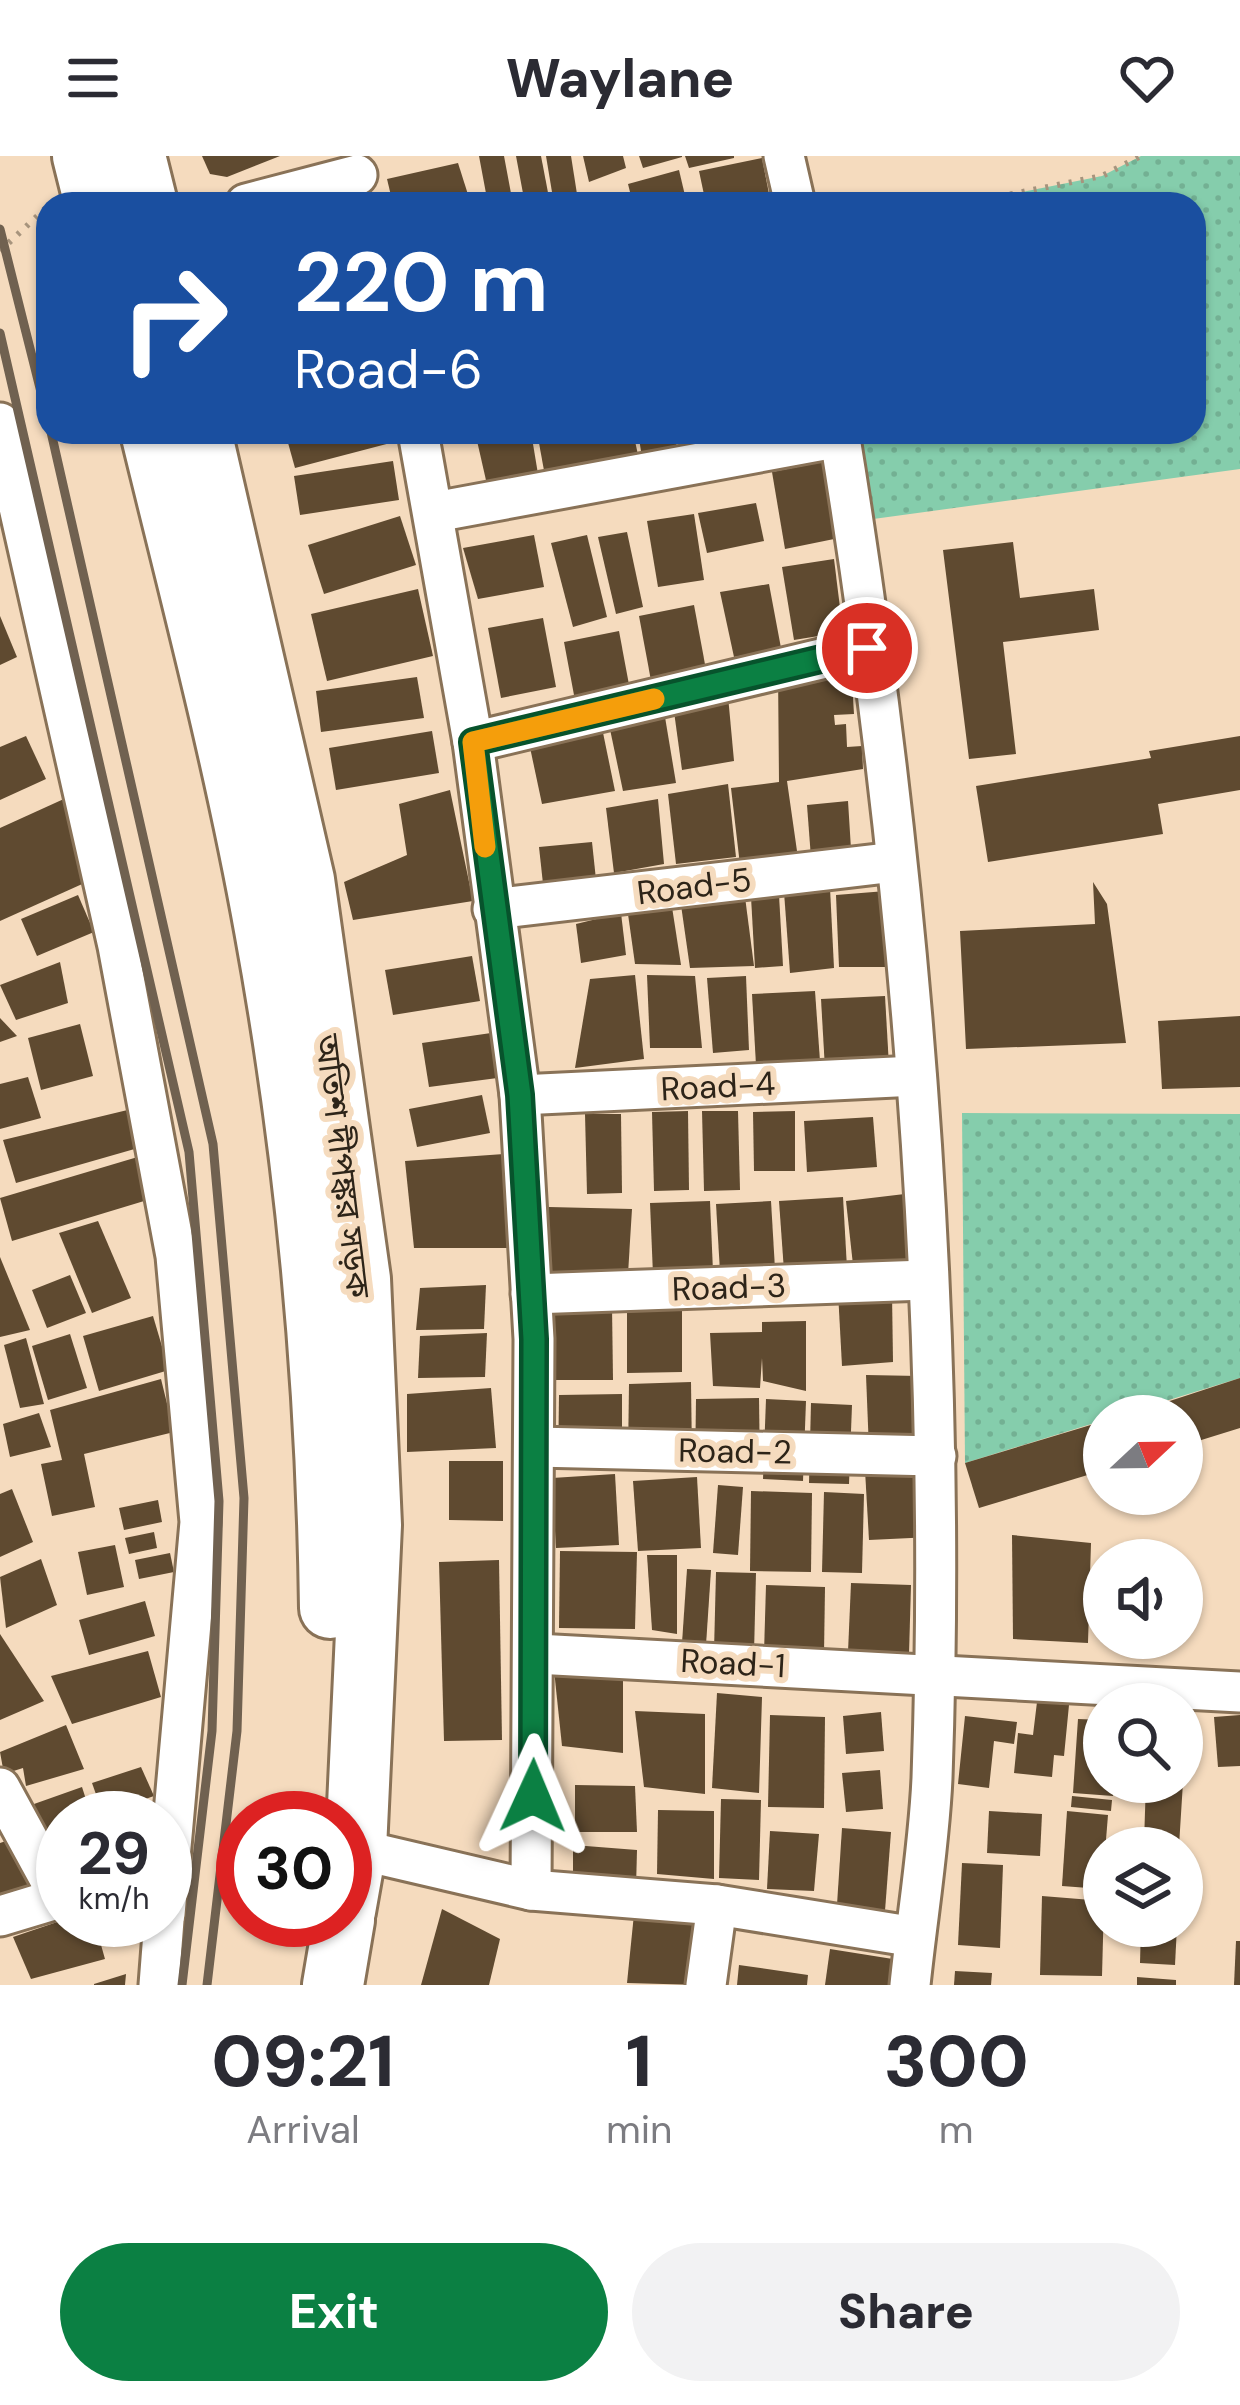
<!DOCTYPE html>
<meta charset="utf-8">
<style>
:root{--surface:#fff;--page:#f2f2f3;--text:#2b2b33;--muted:#7c7c81;--accent:#0b8043}
body{margin:0;font-family:"DM Sans","Noto Sans Bengali",sans-serif;background:var(--page);color:var(--text);height:100vh;display:flex;flex-direction:column;font-size:45px;white-space:nowrap}
*{box-sizing:border-box;margin:0}
p{font-size:39px;color:var(--muted)}
.icon{flex:none;width:66px;height:66px;fill:none;stroke:currentColor;stroke-width:2;stroke-linecap:round;stroke-linejoin:round}
.map{position:relative;height:1829px;overflow:hidden}
.details{display:flex;flex-direction:column;background:var(--surface);flex:1}
.details>*{flex:none}
.hud{position:absolute;left:36px;top:36px;width:1170px;height:252px;border-radius:36px;box-shadow:0 3px 9px #0004;background:#1a4fa0;color:#fff;overflow:hidden}
.needle{width:78px;rotate:68deg}
.fabs{position:absolute;left:1083px;top:1239px;display:grid;gap:24px}
.fabs a{display:grid;place-items:center;width:120px;height:120px;border-radius:50%;background:var(--surface);box-shadow:0 3px 9px #0004;font-size:60px}
.speed{position:absolute;left:36px;top:1635px;display:flex;gap:24px;font-size:60px;font-weight:700;text-align:center}
.speed>*{display:grid;place-content:center;width:156px;height:156px;border-radius:50%;background:var(--surface);box-shadow:0 3px 9px #0004;line-height:1}
.speed small{font-size:30px;font-weight:400}
.speed .limit{border:18px solid #d22;background:#fff;color:#111}
.pin{position:absolute;display:grid;place-items:center;width:102px;height:102px;color:#fff;margin:-51px;border:6px solid #fff;border-radius:50%;box-shadow:0 3px 12px #0007}
.me{position:absolute;width:132px;margin:-66px;rotate:1deg;stroke-linejoin:round;filter:drop-shadow(0 0 9px #0008)}
.turn{display:flex;align-items:center;gap:42px;height:252px;padding:0 60px;font-size:54px}
.turn .icon{width:156px;height:156px;stroke-width:2.5}
.turn b{display:block;font-size:84px;line-height:102px}
.eta{display:flex;justify-content:space-evenly;align-items:center;height:204px;text-align:center}
.eta b{font-size:72px;font-weight:800;line-height:84px}
.primary-button{display:flex;gap:24px;margin-top:auto;padding:24px 60px}
.primary-button a{flex:1;height:138px;border-radius:72px;background:var(--accent);color:#fff;font-size:48px;font-weight:800;line-height:138px;text-align:center}
.primary-button a+a{background:var(--page);color:var(--text)}
header{display:flex;justify-content:space-between;align-items:center;height:156px;padding:0 60px;background:var(--surface);font-size:54px;font-weight:800}
.map>svg:first-child{display:block}
.grass{fill:url(#grass-dots)}
.building{fill:#5f4a30}
.lines{fill:none;stroke-linecap:round;stroke-linejoin:round}
.street-casing{stroke:#897257;stroke-width:45}
.primary-casing{stroke:#897257;stroke-width:66}
.path{stroke:#a7947d;stroke-width:6;stroke-dasharray:3 9;stroke-linecap:butt}
.street{stroke:#fff;stroke-width:39}
.primary{stroke:#fff;stroke-width:60}
.rail{stroke:#706150;stroke-width:9}
.route-casing{stroke:#07532c;stroke-width:30}
.route{stroke:#0b8043;stroke-width:21}
.slow{stroke:#f59e0b;stroke-width:21}
.labels{text-anchor:middle;dominant-baseline:central;stroke-width:12;stroke-linejoin:round;paint-order:stroke}
.street-label{font-size:33px;fill:#2d2418;stroke:#f5dbbe}
</style>
<header><svg class="icon" aria-label="menu" viewBox="0 0 24 24"><path d="M4 6h16M4 12h16M4 18h16"/></svg>Waylane<svg class="icon" aria-label="heart" viewBox="0 0 24 24"><path d="M12 20l-8-8c-3-5 5-10 8-4 3-6 11-1 8 4z"/></svg></header>
<div class="map">
<svg width="1240" height="1829" viewBox="0 0 1240 1829">
<defs>
<pattern id="grass-dots" width="8" height="8" patternUnits="userSpaceOnUse" patternTransform="scale(3)"><rect width="8" height="8" fill="#85cdac"/><path d="M2 2h.1M6 6h.1" fill="none" stroke="#73b093" stroke-width="1.8" stroke-linecap="round"/></pattern>
</defs>
<rect width="100%" height="100%" fill="#f5dbbe"/>
<g class="grass">
<path d="M1141 0H1240V313L866 364 851 276H1194V48H963L1102 20Z"/>
<path d="M962 957 1240 958V1222L965 1307Z"/>
</g>
<g class="building">
<path d="M202 0H280L227 21 210 18Z"/>
<path d="M479 0H504L513 48H488Z"/>
<path d="M516 0H541L550 47 525 48Z"/>
<path d="M546 0H571L577 38 553 42Z"/>
<path d="M583 0H623L626 12 589 26Z"/>
<path d="M639 0H682V1L643 12Z"/>
<path d="M685 0H734V2L689 12Z"/>
<path d="M762 2 771 48H706L699 15Z"/>
<path d="M458 7 471 48H393L387 23Z"/>
<path d="M679 14 687 48H633L628 28Z"/>
<path d="M613 36 616 48H577L576 47Z"/>
<path d="M285 276H395L398 285 295 312Z"/>
<path d="M475 276H531L539 324 488 333Z"/>
<path d="M537 276H633L640 308 545 320Z"/>
<path d="M638 276H674L679 302 643 308Z"/>
<path d="M689 276H725L733 312 699 316Z"/>
<path d="M393 305 399 344 300 359 294 320Z"/>
<path d="M828 305 839 382 785 393 772 316Z"/>
<path d="M756 347 764 385 707 397 698 357Z"/>
<path d="M694 358 704 424 658 431 647 365Z"/>
<path d="M400 360 416 409 324 438 308 389Z"/>
<path d="M627 376 643 451 616 458 598 381Z"/>
<path d="M534 379 544 431 478 443 463 392Z"/>
<path d="M587 379 607 461 573 471 551 387Z"/>
<path d="M1013 386 1020 442 1094 433 1099 474 1003 486 1016 598 969 603 943 394Z"/>
<path d="M834 403 843 476 794 484 782 411Z"/>
<path d="M769 428 781 492 734 501 720 436Z"/>
<path d="M418 433 433 500 327 525 311 458Z"/>
<path d="M694 449 707 519 652 530 639 460Z"/>
<path d="M0 460 17 501 0 509Z"/>
<path d="M543 462 556 531 501 542 488 472Z"/>
<path d="M619 475 632 545 577 555 564 486Z"/>
<path d="M851 510 854 558 834 559 835 569 846 568 847 591 862 590 863 613 787 625 798 702 740 709 731 632 779 626 778 514Z"/>
<path d="M417 521 424 562 321 576 316 535Z"/>
<path d="M727 529 734 605 682 614 672 541Z"/>
<path d="M663 549 676 627 623 635 607 559Z"/>
<path d="M601 567 615 635 542 648 528 582Z"/>
<path d="M432 575 439 617 336 634 329 592Z"/>
<path d="M26 580 46 623 0 644V591Z"/>
<path d="M1240 580V634L1158 648 1163 678 988 706 976 630 1151 602 1149 595Z"/>
<path d="M728 628 736 701 676 708 668 638Z"/>
<path d="M450 634 473 745 353 764 344 726 407 699 399 648Z"/>
<path d="M66 642 100 720 0 765V672Z"/>
<path d="M658 643 664 708 614 717 606 652Z"/>
<path d="M848 645 851 693 811 702 807 649Z"/>
<path d="M592 686 597 733 544 737 539 691Z"/>
<path d="M1093 726 1107 748 1126 887 966 893 960 775 1095 768Z"/>
<path d="M830 732 834 812 790 817 784 736Z"/>
<path d="M886 735 891 811H839L836 739Z"/>
<path d="M78 739 94 776 37 800 21 763Z"/>
<path d="M779 739 783 810 755 812 751 741Z"/>
<path d="M745 741 754 810 690 812 681 749Z"/>
<path d="M627 751H672L681 809 635 808Z"/>
<path d="M621 757 626 799 581 807 576 768Z"/>
<path d="M472 800 480 845 393 859 385 814Z"/>
<path d="M60 806 68 847 16 864 0 829Z"/>
<path d="M635 819 644 903 575 912 590 823Z"/>
<path d="M647 819 695 820 702 892H650Z"/>
<path d="M746 820 749 894 713 897 707 822Z"/>
<path d="M815 835 820 905 756 909 752 838Z"/>
<path d="M885 840 889 910 825 913 821 843Z"/>
<path d="M1240 860V931L1162 933 1158 865Z"/>
<path d="M0 862 17 880 0 886Z"/>
<path d="M80 868 93 920 41 934 28 882Z"/>
<path d="M498 876 505 921 429 931 422 887Z"/>
<path d="M28 921 41 962 0 973V928Z"/>
<path d="M482 939 490 977 417 991 409 953Z"/>
<path d="M140 951 145 990 16 1027 3 984Z"/>
<path d="M688 955 689 1034 654 1035 652 956Z"/>
<path d="M702 955H738L740 1034 704 1035Z"/>
<path d="M795 955V1015H754L753 956Z"/>
<path d="M585 958H621L622 1037 587 1038Z"/>
<path d="M873 961 877 1011 807 1016 804 965Z"/>
<path d="M504 998 510 1092H414L405 1005Z"/>
<path d="M141 1000 154 1042 12 1085 0 1042Z"/>
<path d="M913 1037 921 1102 853 1109 846 1045Z"/>
<path d="M843 1041 847 1112 784 1115 779 1045Z"/>
<path d="M710 1045 713 1116 653 1119 650 1047Z"/>
<path d="M771 1045 775 1113 720 1116 716 1048Z"/>
<path d="M549 1051 632 1053 627 1134 545 1127Z"/>
<path d="M98 1065 131 1142 92 1157 59 1077Z"/>
<path d="M0 1101 30 1174 0 1181Z"/>
<path d="M70 1119 86 1157 47 1172 32 1134Z"/>
<path d="M486 1129 484 1173 416 1174 420 1132Z"/>
<path d="M838 1136 892 1137 893 1206 842 1210Z"/>
<path d="M627 1146 682 1147V1216L627 1217Z"/>
<path d="M550 1150H612L613 1224H549Z"/>
<path d="M153 1160 169 1214 99 1235 83 1180Z"/>
<path d="M806 1165V1235L763 1225 762 1202 760 1232 713 1230 710 1177 762 1176V1166Z"/>
<path d="M487 1177 485 1221 418 1222 420 1180Z"/>
<path d="M70 1178 87 1232 48 1244 32 1190Z"/>
<path d="M26 1182 44 1248 20 1252 4 1189Z"/>
<path d="M866 1219 919 1220 921 1289 869 1294Z"/>
<path d="M1240 1222V1272L1182 1290V1260H1124Z"/>
<path d="M161 1223 174 1276 84 1298 95 1351 52 1360 41 1308 62 1304 50 1254Z"/>
<path d="M691 1226 692 1301H628L629 1228Z"/>
<path d="M491 1232 496 1292 407 1296V1238Z"/>
<path d="M622 1238V1312L558 1313 559 1239Z"/>
<path d="M759 1242 760 1316 695 1317 696 1243Z"/>
<path d="M766 1243 806 1245 803 1325 763 1323Z"/>
<path d="M811 1247 852 1249 849 1328 809 1327Z"/>
<path d="M39 1257 51 1291 10 1301 3 1268Z"/>
<path d="M1104 1265V1314L979 1352 965 1307Z"/>
<path d="M449 1305H503V1365L449 1364Z"/>
<path d="M928 1311 932 1381 869 1384 865 1314Z"/>
<path d="M615 1318 619 1389 556 1392 552 1322Z"/>
<path d="M697 1321 701 1392 638 1395 633 1325Z"/>
<path d="M718 1329 743 1331 738 1399 713 1397Z"/>
<path d="M12 1333 33 1386 0 1401V1338Z"/>
<path d="M751 1335 812 1337 811 1416 750 1415Z"/>
<path d="M824 1336 864 1338 862 1417 822 1416Z"/>
<path d="M158 1344 162 1366 124 1374 119 1352Z"/>
<path d="M154 1376 157 1392 129 1398 125 1382Z"/>
<path d="M1012 1379 1091 1387 1088 1487 1013 1483Z"/>
<path d="M115 1389 124 1431 87 1439 78 1396Z"/>
<path d="M560 1395 637 1396 635 1473 559 1472Z"/>
<path d="M170 1397 174 1416 139 1423 135 1404Z"/>
<path d="M647 1399H677V1478L652 1474Z"/>
<path d="M41 1403 57 1449 6 1472 0 1421Z"/>
<path d="M499 1404 502 1584 444 1585 439 1406Z"/>
<path d="M687 1413 711 1414 706 1489 682 1487Z"/>
<path d="M716 1416 756 1417 754 1497 714 1495Z"/>
<path d="M851 1427 911 1429 909 1498 848 1496Z"/>
<path d="M766 1429 825 1431 824 1498 764 1497Z"/>
<path d="M145 1445 155 1480 89 1499 79 1464Z"/>
<path d="M0 1478 44 1545 0 1564Z"/>
<path d="M148 1495 161 1541 72 1568 51 1520Z"/>
<path d="M554 1514 623 1516V1597L562 1590Z"/>
<path d="M717 1537 762 1541 759 1637 712 1632Z"/>
<path d="M1037 1546 1069 1549 1064 1600 1054 1599 1052 1621 1014 1617 1018 1577 1033 1579Z"/>
<path d="M635 1555 705 1558V1638L644 1631Z"/>
<path d="M881 1556 884 1595 846 1598 843 1560Z"/>
<path d="M770 1559 825 1561 824 1652 768 1651Z"/>
<path d="M1240 1559V1610L1218 1611 1214 1561Z"/>
<path d="M965 1560 1017 1566 1014 1588 994 1585 989 1632 958 1628Z"/>
<path d="M1078 1563 1104 1564V1626H1114L1113 1640 1073 1637Z"/>
<path d="M66 1569 84 1613 26 1630 23 1612 4 1618 0 1596Z"/>
<path d="M141 1611 154 1640 103 1658 92 1627Z"/>
<path d="M880 1614 883 1653 846 1656 842 1617Z"/>
<path d="M1146 1626H1183L1179 1690 1144 1686Z"/>
<path d="M575 1629 635 1630 637 1676H575Z"/>
<path d="M82 1631 92 1662H63V1687L44 1692 34 1648Z"/>
<path d="M1072 1640 1112 1644 1111 1655 1071 1651Z"/>
<path d="M721 1643 761 1644 759 1724 719 1722Z"/>
<path d="M658 1654 714 1655V1723L657 1718Z"/>
<path d="M989 1655 1042 1658 1040 1700 987 1697Z"/>
<path d="M1067 1655 1108 1659 1102 1733 1062 1730Z"/>
<path d="M842 1672 891 1676 884 1768 836 1764Z"/>
<path d="M770 1675 819 1678 814 1735 767 1733Z"/>
<path d="M27 1678 60 1749 0 1765V1687Z"/>
<path d="M573 1689 637 1694 636 1732 573 1725Z"/>
<path d="M962 1707 1003 1709 1000 1792 958 1789Z"/>
<path d="M1042 1740 1104 1745 1102 1820 1040 1819Z"/>
<path d="M442 1753 500 1783 489 1829H421Z"/>
<path d="M634 1758 707 1766 700 1829 627 1827Z"/>
<path d="M63 1764H94L105 1803 31 1823 13 1781Z"/>
<path d="M1141 1770H1177L1175 1809 1140 1807Z"/>
<path d="M1236 1785H1240V1829H1234Z"/>
<path d="M830 1793 899 1804 895 1829H825Z"/>
<path d="M739 1809 808 1819 807 1829H737Z"/>
<path d="M955 1815 992 1817 991 1829H954Z"/>
<path d="M126 1818 125 1829H94V1828Z"/>
<path d="M1137 1821 1176 1824V1829H1137Z"/>
</g>
<g class="lines">
<g class="street-casing">
<g id="street">
<path d="M784 0 795 48"/>
<path d="M246 48 357 19"/>
<path d="M0 267 118 790 176 1100 200 1366 165 1758"/>
<path d="M418 276 473 586 520 939 534 1183 531 1734"/>
<path d="M839 276C911 719 948 1173 932 1622 929 1691 917 1761 910 1829"/>
<path d="M435 356 840 281"/>
<path d="M473 586 867 492"/>
<path d="M493 753 895 706"/>
<path d="M520 939 916 920"/>
<path d="M531 1138 926 1124"/>
<path d="M535 1291 936 1300"/>
<path d="M536 1498 1240 1536"/>
<path d="M0 1632 60 1742"/>
<path d="M356 1693 531 1734 717 1749 915 1781"/>
<path d="M0 1760 63 1741"/>
<path d="M159 1829 164 1764"/>
<path d="M706 1829 717 1749"/>
</g>
</g>
<g class="primary-casing">
<g id="primary">
<path d="M83 0 95 48"/>
<path d="M135 0 147 48"/>
<path d="M151 276C191 440 235 606 265 773 306 997 327 1225 330 1452"/>
<path d="M201 276 304 724 360 1123 371 1369 356 1693 345 1755"/>
<path d="M333 1829 344 1764"/>
</g>
</g>
<g class="path">
<path d="M963 48 1102 20 1141 0"/>
<path d="M0 95 48 50"/>
</g>
<use href="#street" class="street"/>
<use href="#primary" class="primary"/>
<g class="rail">
<path d="M0 73 48 264"/>
<path d="M0 177 189 996 219 1345 212 1575 182 1829"/>
<path d="M51 276 213 988 244 1342 237 1575 207 1829"/>
</g>
</g>
<g class="lines">
<g class="route-casing">
<path id="route" d="M533 1640 534 1183 520 939 473 586 867 492"/>
</g>
<use href="#route" class="route"/>
<path class="slow" d="M485 691 473 586 654 543"/>
</g>
<g class="labels">
<g class="street-label">
<text transform="translate(694 730) rotate(-7)">Road-5</text>
<text transform="translate(718 930) rotate(-3)">Road-4</text>
<text transform="translate(343 1010) rotate(83)">অতিশ দীপঙ্কর সড়ক</text>
<text transform="translate(729 1131) rotate(-2)">Road-3</text>
<text transform="translate(735 1295) rotate(1)">Road-2</text>
<text transform="translate(733 1507) rotate(3)">Road-1</text>
</g>
</g>
</svg>
<div class="fabs">
<a><svg class="needle" viewBox="-14 -14 28 28"><path d="M0-13l5 13h-10z" fill="#e53935"/><path d="M0 13l5-13h-10z" fill="#7c7c81"/></svg></a>
<a><svg class="icon" aria-label="sound" viewBox="0 0 24 24"><path d="M4 9h4l5-4v14l-5-4H4zM17 9q2 3 0 6"/></svg></a>
<a><svg class="icon" aria-label="search" viewBox="0 0 24 24"><circle cx="10" cy="10" r="6"/><path d="M15 15l6 6"/></svg></a>
<a><svg class="icon" aria-label="layers" viewBox="0 0 24 24"><path d="M12 4l9 5-9 5-9-5zM3 14l9 5 9-5"/></svg></a>
</div>
<div class="speed"><div>29<small>km/h</small></div><div class="limit">30</div></div>
<div class="pin" style="left:867px;top:492px;background:#d93025"><svg class="icon" aria-label="arrive" viewBox="0 0 24 24"><path d="M6 21V4h12l-3 4 3 4H6"/></svg></div>
<svg class="me" style="left:533px;top:1640px" viewBox="-20 -20 40 40"><path d="M0-17L14 15 0 8-14 15z" fill="#0b8043" stroke="#fff" stroke-width="4"/></svg>
<div class="hud">
<div class="turn"><svg class="icon" aria-label="right" viewBox="0 0 24 24"><path d="M7 20v-9h11M14 6l5 5-5 5"/></svg><div><b>220 m</b>Road-6</div></div>
</div>
</div>
<section class="details">
<div class="eta">
<div><b>09:21</b><p>Arrival</p></div>
<div><b>1</b><p>min</p></div>
<div><b>300</b><p>m</p></div>
</div>
<div class="primary-button"><a>Exit</a><a>Share</a></div>
</section>
